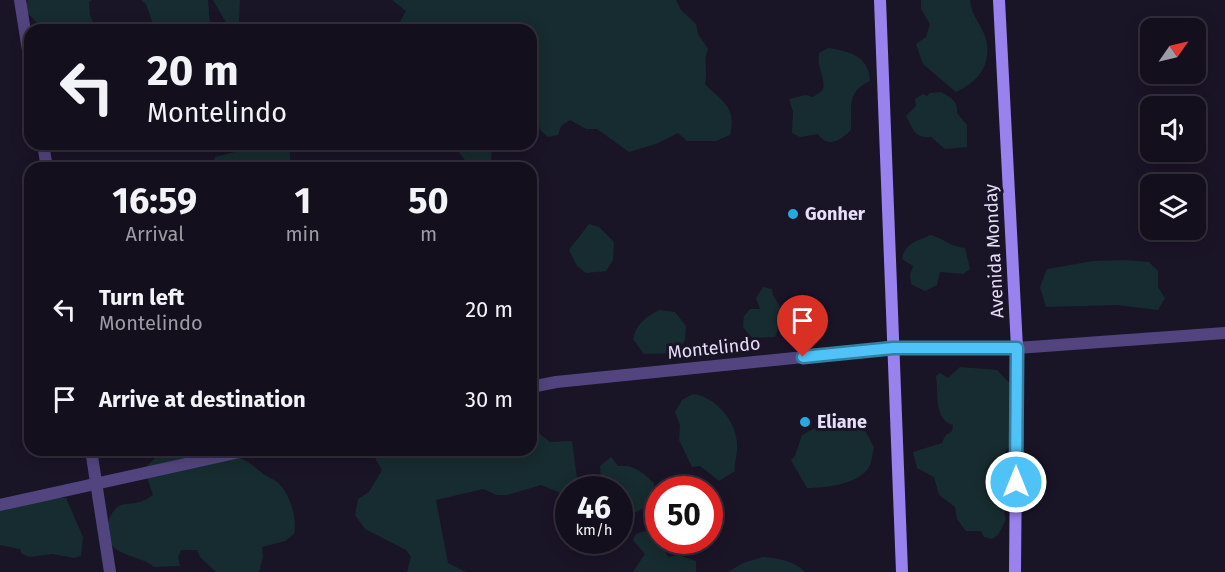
<!DOCTYPE html>
<style>
:root{--surface:#140f1d;--page:#211d2a;--text:#f1f3f6;--muted:#9d9ca4;--line:#332f3b}
body{margin:0;font-family:"Fira Sans",sans-serif;background:var(--page);color:var(--text);height:100vh;display:flex;flex-direction:column;font-size:22px;white-space:nowrap}
*{box-sizing:border-box;margin:0}
p{font-size:20px;color:var(--muted)}
.icon{flex:none;width:33px;height:33px;fill:none;stroke:currentColor;stroke-width:2;stroke-linecap:round;stroke-linejoin:round}
.map{position:relative;flex:1;overflow:hidden}
.drawer{position:absolute;left:24px;top:162px;width:513px;height:294px;display:flex;flex-direction:column;background:var(--surface);border-radius:18px;box-shadow:0 3px 15px #0003,0 0 0 2px var(--line)}
.drawer>*{flex:none}
.guide{position:absolute;left:24px;top:24px;width:513px;height:126px;border-radius:18px;box-shadow:0 3px 15px #0003,0 0 0 2px var(--line);background:#140f1d;color:var(--text);overflow:hidden}
.needle{width:39px;rotate:56deg}
.controls{position:absolute;left:1140px;top:18px;display:grid;gap:12px}
.controls a{display:grid;place-items:center;width:66px;height:66px;border-radius:12px;background:var(--surface);box-shadow:0 3px 15px #0003,0 0 0 2px var(--line);font-size:30px}
.speed{position:absolute;left:555px;top:476px;display:flex;gap:12px;font-size:30px;font-weight:700;text-align:center}
.speed>*{display:grid;place-content:center;width:78px;height:78px;border-radius:50%;background:var(--surface);box-shadow:0 3px 15px #0003,0 0 0 2px var(--line);line-height:1}
.speed small{font-size:15px;font-weight:400}
.speed .limit{border:9px solid #d22;background:#fff;color:#111}
.pin{position:absolute;display:grid;place-items:center;width:51px;height:51px;color:#fff;margin:-62px -26px;border-radius:50% 50% 50% 0;rotate:-45deg;box-shadow:0 0 6px #0007}
.pin .icon{rotate:45deg}
.me{position:absolute;width:66px;margin:-33px;rotate:0deg;stroke-linejoin:round;filter:drop-shadow(0 0 4px #0008)}
.turn{display:flex;align-items:center;gap:21px;height:126px;padding:0 24px;font-size:27px}
.turn .icon{width:78px;height:78px;stroke-width:2.5}
.turn b{display:block;font-size:42px;line-height:51px}
.eta{display:flex;justify-content:space-evenly;align-items:center;height:102px;text-align:center}
.eta b{font-size:36px;font-weight:700;line-height:42px}
ul{padding:0;list-style:none}
li{display:flex;align-items:center;gap:18px;height:90px;padding:0 24px}
li div{flex:1}
li b{display:block;font-size:22px}
li em{font-style:normal}
.map>svg:first-child{display:block}
.green{fill:#172c30}
.lines{fill:none;stroke-linecap:round;stroke-linejoin:round}
.minor{stroke:#52457f;stroke-width:12}
.secondary{stroke:#9982ed;stroke-width:12}
.route-casing{stroke:#337fa1;stroke-width:15}
.route{stroke:#4fc3f7;stroke-width:10}
.poi-dot{fill:#24aae0;stroke:#1a1427;stroke-width:2}
.labels{text-anchor:middle;dominant-baseline:central;stroke-width:6;stroke-linejoin:round;paint-order:stroke}
.poi-label{font-size:18px;font-weight:bold;fill:#e6defa;stroke:#1a1427;text-anchor:start}
.street-label{font-size:18px;fill:#e6defa;stroke:#1a1427}
</style>
<div class="map">
<svg width="1225" height="572" viewBox="0 0 1225 572">
<rect width="100%" height="100%" fill="#1a1427"/>
<g class="green">
<path d="M28 0H92L89 2 90 15 96 30H35L37 23 25 10Z"/>
<path d="M141 0H208L210 25 204 30H155L146 4Z"/>
<path d="M213 0H240L239 21 242 30H225L228 26Z"/>
<path d="M392 0H676L681 10 696 24 698 34 708 49C703 61 708 71 705 84 722 102 737 106 730 135L716 141H687L678 133 656 144 629 152 597 129H586L570 120 561 126 558 135 548 137 541 131 536 119 531 120V30H389L398 25 406 11Z"/>
<path d="M921 0H970C971 17 985 28 987 44 990 69 975 83 956 92L923 64 916 44 926 37 930 24 921 9Z"/>
<path d="M828 48C849 51 869 56 870 81 846 92 852 106 851 130 841 140 828 149 818 134L800 137 792 133 793 111 789 99 806 95 813 97 823 90C826 77 816 67 819 53Z"/>
<path d="M941 92C951 98 958 100 957 113L967 125V147L945 149 931 137C914 139 913 128 906 116L916 106 915 99 923 94 927 96 930 93Z"/>
<path d="M246 144H289L291 168H212L215 157 243 150Z"/>
<path d="M453 144H492L491 164 483 168 470 167Z"/>
<path d="M589 224 599 227 614 242 613 260 606 271 586 273 577 266 569 250Z"/>
<path d="M931 235C944 239 951 247 965 248L970 269 963 274 940 272 937 285 925 291 911 284 910 275 913 266 902 259C905 243 917 241 931 235Z"/>
<path d="M1125 260 1149 262 1158 271V287L1165 298 1158 310 1117 305 1046 307 1040 287 1047 269 1093 261Z"/>
<path d="M763 287 772 289 773 295 784 313 775 337 752 338 743 327 744 316 750 309H760L756 298Z"/>
<path d="M659 310 675 312 686 326 685 340 677 353 644 354 633 339C636 324 646 317 659 310Z"/>
<path d="M960 367 997 370 1018 392 1010 446 1001 456C1004 472 1001 509 1006 519L998 535 992 539 984 537 981 531H966L957 519 955 507 939 495 934 477 917 468 913 452 942 443 945 436 952 431 953 425C933 419 939 394 936 376L940 373 948 378Z"/>
<path d="M693 394C716 397 736 421 737 444 738 454 734 461 735 471L719 481 700 466 692 467 679 440 680 425 675 412 682 400Z"/>
<path d="M837 416C861 422 863 426 874 447 872 454 872 465 867 470 854 485 825 488 807 488L791 460 795 456 802 435Z"/>
<path d="M531 427 550 442 572 441 578 486 576 489H568V496L541 485 507 495H497L483 489 436 500 448 563 466 572H407L411 557 406 550 365 529 355 515 358 499 369 492 382 470 374 456 378 450H531Z"/>
<path d="M163 450H207L215 457C234 451 246 460 261 472 265 476 272 478 277 482 289 491 298 519 294 534L285 541 262 547 263 557 259 572H216L200 557 197 550H181L178 557 180 566 154 567C138 553 113 559 105 533 116 488 129 514 153 495L144 469Z"/>
<path d="M611 457 618 466C634 464 643 473 654 483V503L630 515 620 509V489H602L600 466Z"/>
<path d="M47 496 66 498 83 537 81 556 74 558 52 554 30 557 22 554 20 549 0 545V505Z"/>
<path d="M645 531 660 541 668 557 678 555 696 561V572H633L645 554 633 540 636 534Z"/>
<path d="M763 557C777 558 795 561 805 572H728L743 563Z"/>
</g>
<g class="lines">
<g class="minor">
<path d="M20 0 30 63"/>
<path d="M43 144 47 168"/>
<path d="M531 387 556 382 893 348H1017L1225 333"/>
<path d="M91 450 110 572"/>
<path d="M0 505 249 450"/>
</g>
<g class="secondary">
<path d="M880 0 902 572"/>
<path d="M999 0 1017 348 1015 572"/>
</g>
</g>
<g class="lines">
<g class="route-casing">
<path id="route" d="M803 357 893 348H1017L1016 482"/>
</g>
<use href="#route" class="route"/>
</g>
<g class="poi-dot">
<circle cx="793" cy="214" r="6"/>
<circle cx="805" cy="422" r="6"/>
</g>
<g class="labels">
<g class="poi-label">
<text x="805" y="214">Gonher</text>
<text x="817" y="422">Eliane</text>
</g>
<g class="street-label">
<text transform="translate(994 251) rotate(-93)">Avenida Monday</text>
<text transform="translate(714 348) rotate(-6)">Montelindo</text>
</g>
</g>
</svg>
<div class="controls">
<a><svg class="needle" viewBox="-14 -14 28 28"><path d="M0-13l5 13h-10z" fill="#e53935"/><path d="M0 13l5-13h-10z" fill="#9d9ca4"/></svg></a>
<a><svg class="icon" aria-label="sound" viewBox="0 0 24 24"><path d="M4 9h4l5-4v14l-5-4H4zM17 9q2 3 0 6"/></svg></a>
<a><svg class="icon" aria-label="layers" viewBox="0 0 24 24"><path d="M12 4l9 5-9 5-9-5zM3 14l9 5 9-5"/></svg></a>
</div>
<div class="speed"><div>46<small>km/h</small></div><div class="limit">50</div></div>
<div class="pin" style="left:803px;top:357px;background:#d93025"><svg class="icon" aria-label="arrive" viewBox="0 0 24 24"><path d="M6 21V4h12l-3 4 3 4H6"/></svg></div>
<svg class="me" style="left:1016px;top:482px" viewBox="-20 -20 40 40"><circle r="17" fill="#4fc3f7" stroke="#fff" stroke-width="3"/><path d="M0-11L8 9 0 5-8 9z" fill="#fff"/></svg>
<div class="guide">
<div class="turn"><svg class="icon" aria-label="left" viewBox="0 0 24 24"><path d="M17 20v-9H6M10 6l-5 5 5 5"/></svg><div><b>20 m</b>Montelindo</div></div>
</div>
<section class="drawer">
<div class="eta">
<div><b>16:59</b><p>Arrival</p></div>
<div><b>1</b><p>min</p></div>
<div><b>50</b><p>m</p></div>
</div>
<ul>
<li><svg class="icon" aria-label="left" viewBox="0 0 24 24"><path d="M17 20v-9H6M10 6l-5 5 5 5"/></svg><div><b>Turn left</b><p>Montelindo</p></div><em>20 m</em></li>
<li><svg class="icon" aria-label="arrive" viewBox="0 0 24 24"><path d="M6 21V4h12l-3 4 3 4H6"/></svg><div><b>Arrive at destination</b></div><em>30 m</em></li>
</ul>
</section>
</div>
